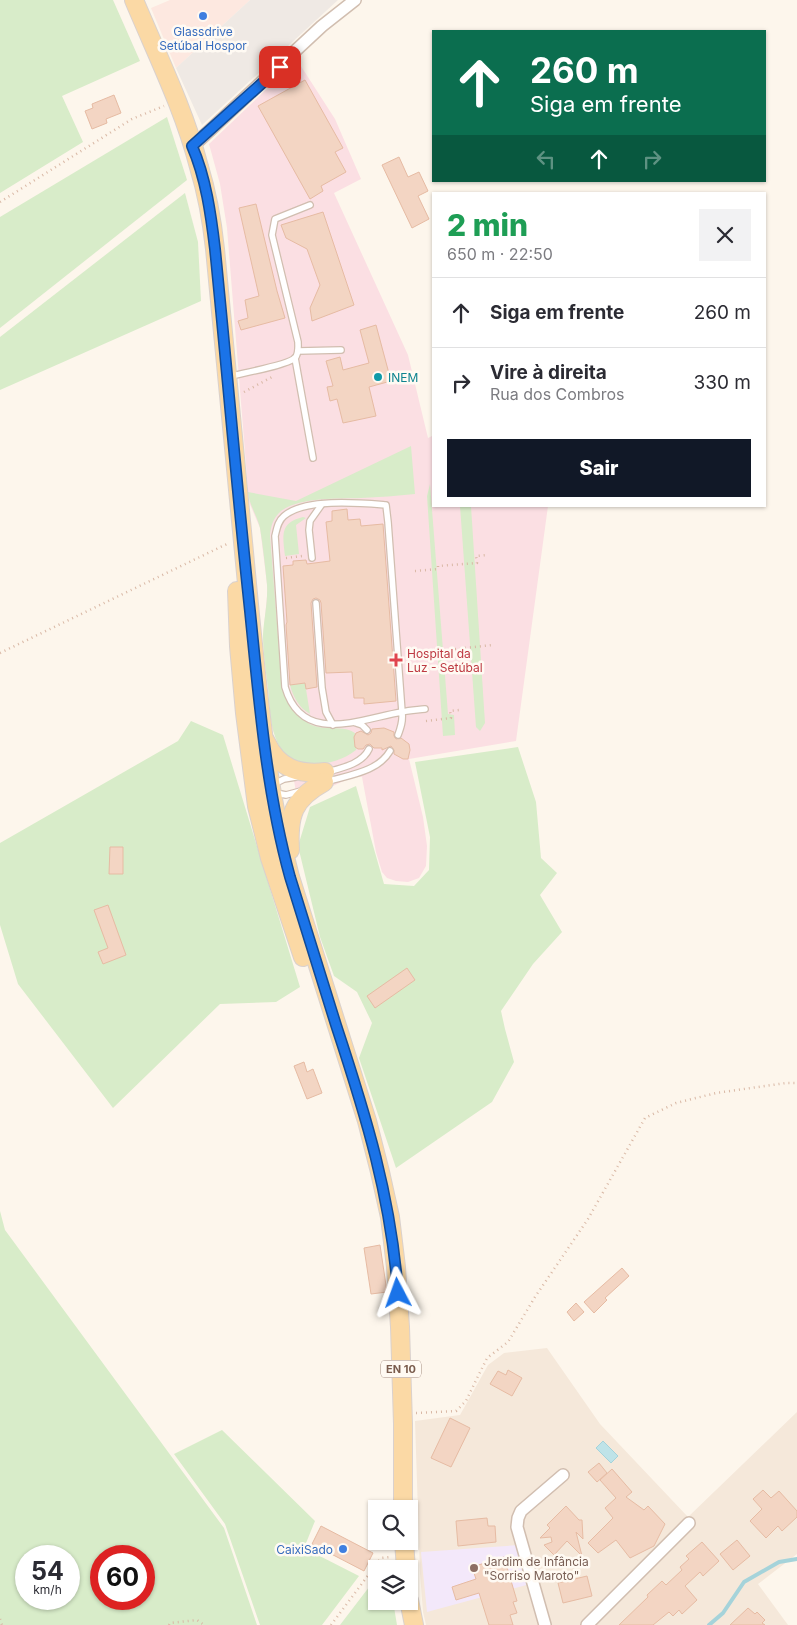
<!DOCTYPE html>
<html lang="pt">
<meta charset="utf-8">
<style>
:root{--surface:#fff;--page:#f2f2f3;--text:#2b2b33;--muted:#7c7c81;--line:#e1e1e2;--accent:#111827}
body{margin:0;font-family:Inter,sans-serif;background:var(--page);color:var(--text);height:100vh;display:flex;flex-direction:column;font-size:19px;white-space:nowrap}
*{box-sizing:border-box;margin:0}
p{font-size:16px;color:var(--muted)}
.icon{flex:none;width:28px;height:28px;fill:none;stroke:currentColor;stroke-width:2;stroke-linecap:round;stroke-linejoin:round}
.map{position:relative;flex:1;overflow:hidden}
.drawer{position:absolute;left:432px;top:192px;width:334px;height:315px;display:flex;flex-direction:column;background:var(--surface);border-radius:0px;box-shadow:0 1px 4px #0004}
.drawer>*{flex:none}
.top-card{position:absolute;left:432px;top:30px;width:334px;height:152px;border-radius:0px;box-shadow:0 1px 4px #0004;background:#0b6e4f;color:#fff;overflow:hidden}
.controls{position:absolute;left:368px;top:1500px;display:grid;gap:10px}
.controls a{display:grid;place-items:center;width:50px;height:50px;border-radius:0px;background:var(--surface);box-shadow:0 1px 4px #0004;font-size:25px}
.speed{position:absolute;left:15px;top:1545px;display:flex;gap:10px;font-size:25px;font-weight:700;text-align:center}
.speed>*{display:grid;place-content:center;width:65px;height:65px;border-radius:50%;background:var(--surface);box-shadow:0 1px 4px #0004;line-height:1}
.speed small{font-size:12px;font-weight:400}
.speed .limit{border:8px solid #d22;background:#fff;color:#111}
.pin{position:absolute;display:grid;place-items:center;width:42px;height:42px;color:#fff;margin:-21px;border-radius:10px;box-shadow:0 2px 8px #0006}
.me{position:absolute;width:55px;margin:-28px;rotate:356deg;stroke-linejoin:round;filter:drop-shadow(0 0 4px #0008)}
.turn{display:flex;align-items:center;gap:18px;height:105px;padding:0 15px;font-size:22px}
.turn .icon{width:65px;height:65px;stroke-width:2.5}
.turn b{display:block;font-size:35px;line-height:42px}
.lanes{display:flex;align-items:center;height:48px;padding:0 15px;background:#0003;justify-content:center;gap:25px;direction:ltr}
.lanes .off{opacity:.35}
.round{display:grid;place-items:center;flex:none;width:52px;height:52px;border-radius:0px;background:var(--page)}
.head{display:flex;align-items:center;justify-content:space-between;height:85px;padding:0 15px}
h1{font-size:30px;font-weight:800;line-height:38px;color:#1e9e55}
.action{display:flex;gap:10px;margin-top:auto;padding:10px 15px}
.action a{flex:1;height:58px;border-radius:0px;background:var(--accent);color:#fff;font-size:20px;font-weight:800;line-height:58px;text-align:center}
ul{padding:0;list-style:none}
li{display:flex;align-items:center;gap:15px;height:70px;padding:0 15px;border-top:1px solid var(--line)}
li div{flex:1}
li b{display:block;font-size:19px}
li em{font-style:normal}
.map>svg:first-child{display:block}
.residential{fill:#f5e8da}
.commercial{fill:#fde8e0}
.industrial{fill:#efe9e4}
.education{fill:#f3e8fa}
.medical{fill:#fbdfe3}
.green{fill:#d8ecc9;fill-rule:evenodd}
.water{fill:#bfe3e8;stroke:#a5d3da}
.lines{fill:none;stroke-linecap:round;stroke-linejoin:round}
.stream{stroke:#a5d3da;stroke-width:4}
.building{fill:#f3d5c3;stroke:#e6bba3}
.service-casing{stroke:#d1beb0;stroke-width:8}
.minor-casing{stroke:#d1beb0;stroke-width:14}
.primary-casing{stroke:#dad1cd;stroke-width:20}
.path{stroke:#d9b8a5;stroke-width:2.5;stroke-dasharray:1 4;stroke-linecap:butt}
.service{stroke:#fff;stroke-width:5.5}
.minor{stroke:#fff;stroke-width:11}
.primary{stroke:#fbd9a5;stroke-width:18}
.route-casing{stroke:#114b97;stroke-width:12}
.route{stroke:#1a73e8;stroke-width:9}
.shop-dot{fill:#3f7fe0;stroke:#fffaf3;stroke-width:2}
.culture-dot{fill:#0f9aa8;stroke:#fffaf3;stroke-width:2}
.health-dot{fill:#e0444e;stroke:#fffaf3;stroke-width:2}
.education-dot{fill:#8d6e63;stroke:#fffaf3;stroke-width:2}
.labels{text-anchor:middle;dominant-baseline:central;stroke-width:5;stroke-linejoin:round;paint-order:stroke}
.shield{fill:#fffaf3;stroke:#a28b7f;stroke-width:1}
.shield-label{font-size:11px;font-weight:bold;fill:#7a5c4d}
.shop-label{font-size:12px;fill:#366cbe;stroke:#fffaf3}
.culture-label{font-size:12px;fill:#0d838f;stroke:#fffaf3;text-anchor:start}
.health-label{font-size:12px;fill:#be3a42;stroke:#fffaf3;text-anchor:start}
.education-label{font-size:12px;fill:#785e54;stroke:#fffaf3;text-anchor:start}
</style>
<div class="map">
<svg width="797" height="1625" viewBox="0 0 797 1625">
<rect width="100%" height="100%" fill="#fdf6ec"/>
<path class="residential" d="M547 1348 600 1424 688 1517 797 1412V1554L758 1584 788 1625H426L423 1612 420 1573 415 1421 460 1415 488 1365 504 1353Z"/>
<path class="commercial" d="M170 0H250L176 68 151 8Z"/>
<path class="industrial" d="M250 0H338L202 125 176 68Z"/>
<path class="education" d="M519 1545 530 1584 427 1612 421 1552Z"/>
<path class="medical" d="M297 60 335 119 361 179 334 193 408 355 428 438 434 435V506H548L516 741 409 759 423 817 427 846 426 866 419 878 408 882 396 881 387 878 382 872 376 852 362 777 356 776 348 779 335 785 321 792 299 810 290 757 281 748 272 728 263 637 267 596V584L260 528 249 502 227 228 220 184 209 144Z"/>
<g class="green">
<path d="M0 0H113L140 61 62 96 83 142 0 193Z"/>
<path d="M167 117 187 180 0 328V217Z"/>
<path d="M185 193 198 242 201 301 0 390V337Z"/>
<path d="M411 446 415 494C397 496 379 497 361 498 338 499 300 497 281 511 273 518 271 526 270 535L280 663C281 684 283 705 302 719 307 723 313 726 319 727 333 730 367 723 356 750 343 760 329 764 313 764 270 763 271 720 268 688 266 671 263 652 263 635 264 618 268 602 267 585 265 566 263 546 260 528 257 515 249 505 248 492L296 501Z"/>
<path d="M430 484 448 714 454 715 455 735 443 736 427 496Z"/>
<path d="M460 506H471L485 723 480 731 476 727Z"/>
<path d="M303 517 306 518 296 525 299 554 285 556C283 535 279 523 303 517Z"/>
<path d="M305 683 310 714C299 708 293 697 290 685Z"/>
<path d="M191 721 223 735 300 987 276 1002 220 1004 113 1108 18 984 0 925V843L178 741Z"/>
<path d="M518 747 536 802 541 858 557 873 540 895 562 932 533 964 501 1011 505 1029 514 1062 492 1102 396 1168 359 1058 372 1023 357 992 334 976 320 937 298 846 310 807 356 786 384 884 414 886 429 870 430 837 415 762Z"/>
<path d="M0 1211 5 1230 224 1528 257 1625H0ZM26 1556H69V1599H26ZM101 1556H144V1599H101Z"/>
<path d="M222 1430 315 1521 304 1548 359 1576 322 1625H260L225 1524 174 1454Z"/>
<path d="M376 1578V1601H393L397 1625H340Z"/>
</g>
<path class="water" d="M603 1441 618 1456 611 1463 596 1448Z"/>
<g class="lines">
<path class="stream" d="M709 1625 723 1613 744 1582 779 1562 797 1559"/>
</g>
<g class="building">
<path d="M305 80 343 148 335 152 346 172 321 186 323 191 310 199 258 106Z"/>
<path d="M114 95 121 113 106 119 107 123 92 129 85 111 93 108 92 104Z"/>
<path d="M399 157 408 177 419 172 428 191 418 196 429 219 412 228 382 165Z"/>
<path d="M256 204 277 291 285 318 241 330 238 321 248 318 245 300 259 296 239 208Z"/>
<path d="M323 212 354 305 312 321 310 308 320 285 307 249 286 238 281 225Z"/>
<path d="M376 325 391 381 369 387 376 416 343 423 337 399 330 401 327 387 333 386 326 361 340 357 343 370 369 363 360 330Z"/>
<path d="M347 509 348 520 360 519 361 526 383 524 396 701 364 704V698H354L352 672 326 673 321 603 320 600 316 598 313 599 311 603 317 687 306 689 305 683 290 685 286 625 287 622 283 566 293 565V561L306 560 307 564 330 561 326 522 332 521V511Z"/>
<path d="M384 728 394 732V736L396 739 401 738 409 744 410 750 408 759H403L394 754V750L391 746 382 750V748H374L370 744 366 745 363 749H358L355 747 354 737 356 733 361 731 368 735 371 733 372 729Z"/>
<path d="M110 847H123V874H109Z"/>
<path d="M108 905 126 955 103 964 98 952 108 948 94 910Z"/>
<path d="M407 968 415 980 375 1008 367 996Z"/>
<path d="M304 1062 307 1072 313 1069 322 1093 307 1099 294 1066Z"/>
<path d="M380 1245 387 1292 371 1294 364 1248Z"/>
<path d="M622 1268 629 1276 605 1298 607 1300 594 1313 584 1302Z"/>
<path d="M576 1303 584 1312 574 1321 567 1312Z"/>
<path d="M508 1370 522 1378 512 1396 490 1384 498 1371 506 1375Z"/>
<path d="M450 1418 470 1428 451 1467 431 1458Z"/>
<path d="M599 1463 607 1473 597 1482 588 1472Z"/>
<path d="M612 1469 632 1492 626 1497 644 1510 648 1506 665 1524 654 1546 630 1558 616 1540 598 1553 588 1543 613 1518 605 1508 616 1498 600 1480Z"/>
<path d="M763 1490 771 1498 779 1491 797 1511V1517L782 1531 778 1526 766 1538 750 1521 762 1509 753 1499Z"/>
<path d="M566 1506 579 1520H582L583 1539 576 1532 582 1556 567 1541 554 1555 544 1545 552 1542 551 1537 540 1538 550 1528 547 1525Z"/>
<path d="M487 1518 488 1526H495L496 1542 458 1546 456 1521Z"/>
<path d="M321 1526 373 1553 364 1571 312 1544Z"/>
<path d="M737 1540 750 1556 733 1570 720 1554Z"/>
<path d="M702 1542 719 1561 703 1576 700 1572 685 1586 697 1600 682 1614 679 1610 673 1616 669 1612 653 1625H619L648 1597 647 1595 662 1581 666 1585 682 1570 680 1567 689 1559 686 1556Z"/>
<path d="M504 1557 517 1601 513 1602 517 1613 510 1615 513 1625H489L479 1593 456 1600 452 1587 476 1579 472 1567Z"/>
<path d="M587 1576 592 1596 563 1603 558 1583Z"/>
<path d="M748 1608 755 1614 757 1612 765 1620 762 1623 765 1625H730Z"/>
</g>
<g class="lines">
<g class="service-casing">
<g id="service">
<path d="M298 351 341 350"/>
<path d="M295 358 313 458"/>
<path d="M231 376C243 373 288 365 295 358 299 354 298 347 298 342L272 235 275 219 310 205"/>
<path d="M312 558 309 530 310 521 322 504"/>
<path d="M316 603 322 688 326 712 333 725"/>
<path d="M356 723 362 725 367 730"/>
<path d="M398 735C401 727 403 721 402 712L388 522 386 505C360 503 305 498 284 516 278 521 277 528 275 536L285 687C302 746 360 719 402 712 410 710 417 710 425 709"/>
<path d="M327 772C342 768 362 764 369 749"/>
<path d="M326 782C348 775 378 772 390 751"/>
<path d="M274 784 284 779 296 777"/>
<path d="M276 793 286 795 301 791"/>
</g>
</g>
<g class="minor-casing">
<g id="minor">
<path d="M193 146 322 26 355 0"/>
<path d="M545 1625 517 1527 518 1518 521 1511 563 1475"/>
<path d="M587 1625 689 1523"/>
</g>
</g>
<g class="primary-casing">
<g id="primary">
<path d="M134 0C157 55 184 109 199 167 207 193 212 221 215 249 227 371 238 493 250 615 259 703 267 791 290 877L367 1121 380 1172 390 1217 396 1267 400 1327 403 1424V1509"/>
<path d="M237 591 239 646 245 713 257 806 270 858 303 957"/>
<path d="M266 742C278 768 298 775 325 772"/>
<path d="M290 850C288 815 293 799 324 782"/>
<path d="M404 1541 406 1569"/>
<path d="M409 1600 414 1625"/>
</g>
</g>
<g class="path">
<path d="M0 202 132 119 164 106"/>
<path d="M244 392 272 377"/>
<path d="M286 558 302 556"/>
<path d="M415 571 438 569V566L477 563 476 556 487 555"/>
<path d="M455 649 493 645"/>
<path d="M0 653 229 543"/>
<path d="M426 721 451 718 450 711 459 710"/>
<path d="M416 1413 456 1411 466 1401 487 1358 508 1342 535 1297 588 1219 645 1118 676 1103 716 1093 786 1083H797"/>
<path d="M0 1619 2 1625"/>
<path d="M169 1625 170 1623 197 1620 204 1625"/>
<path d="M331 1625 381 1558 391 1557"/>
</g>
<use href="#service" class="service"/>
<use href="#minor" class="minor"/>
<use href="#primary" class="primary"/>
</g>
<g class="lines">
<g class="route-casing">
<path id="route" d="M280 67 192 146C206 178 211 215 215 249 227 369 237 490 250 611 259 700 266 790 290 877 305 926 321 976 336 1025 366 1116 391 1197 398 1293"/>
</g>
<use href="#route" class="route"/>
</g>
<g class="shop-dot">
<circle cx="203" cy="16" r="5"/>
<circle cx="343" cy="1549" r="5"/>
</g>
<circle class="culture-dot" cx="378" cy="377" r="5"/>
<path class="health-dot" d="M393.5 652.5h5v5h5v5h-5v5h-5v-5h-5v-5h5z"/>
<circle class="education-dot" cx="474" cy="1568" r="5"/>
<g class="labels">
<rect class="shield" x="381" y="1360.5" width="40" height="17" rx="4"/>
<g class="shield-label">
<text x="401" y="1369">EN 10</text>
</g>
<g class="shop-label">
<text x="203" y="31">Glassdrive<tspan x="203" dy="14">Setúbal Hospor</tspan></text>
<text x="333" y="1549" text-anchor="end">CaixiSado</text>
</g>
<g class="culture-label">
<text x="388" y="377">INEM</text>
</g>
<g class="health-label">
<text x="407" y="653">Hospital da<tspan x="407" dy="14">Luz - Setúbal</tspan></text>
</g>
<g class="education-label">
<text x="484" y="1561">Jardim de Infância<tspan x="484" dy="14">"Sorriso Maroto"</tspan></text>
</g>
</g>
</svg>
<div class="controls">
<a><svg class="icon" aria-label="search" viewBox="0 0 24 24"><circle cx="10" cy="10" r="6"/><path d="M15 15l6 6"/></svg></a>
<a><svg class="icon" aria-label="layers" viewBox="0 0 24 24"><path d="M12 4l9 5-9 5-9-5zM3 14l9 5 9-5"/></svg></a>
</div>
<div class="speed"><div>54<small>km/h</small></div><div class="limit">60</div></div>
<div class="pin" style="left:280px;top:67px;background:#d93025"><svg class="icon" aria-label="arrive" viewBox="0 0 24 24"><path d="M6 21V4h12l-3 4 3 4H6"/></svg></div>
<svg class="me" style="left:398px;top:1293px" viewBox="-20 -20 40 40"><path d="M0-17L14 15 0 8-14 15z" fill="#1a73e8" stroke="#fff" stroke-width="4"/></svg>
<div class="top-card">
<div class="turn"><svg class="icon" aria-label="ahead" viewBox="0 0 24 24"><path d="M12 20V5M6 11l6-6 6 6"/></svg><div><b>260 m</b>Siga em frente</div></div>
<div class="lanes"><svg class="icon off" aria-label="left" viewBox="0 0 24 24"><path d="M17 20v-9H6M10 6l-5 5 5 5"/></svg><svg class="icon" aria-label="ahead" viewBox="0 0 24 24"><path d="M12 20V5M6 11l6-6 6 6"/></svg><svg class="icon off" aria-label="right" viewBox="0 0 24 24"><path d="M7 20v-9h11M14 6l5 5-5 5"/></svg></div>
</div>
<section class="drawer">
<div class="head"><div><h1>2 min</h1><p>650 m · 22:50</p></div><a class="round"><svg class="icon" aria-label="close" viewBox="0 0 24 24"><path d="M6 6l12 12M18 6L6 18"/></svg></a></div>
<ul>
<li><svg class="icon" aria-label="ahead" viewBox="0 0 24 24"><path d="M12 20V5M6 11l6-6 6 6"/></svg><div><b>Siga em frente</b></div><em>260 m</em></li>
<li><svg class="icon" aria-label="right" viewBox="0 0 24 24"><path d="M7 20v-9h11M14 6l5 5-5 5"/></svg><div><b>Vire à direita</b><p>Rua dos Combros</p></div><em>330 m</em></li>
</ul>
<div class="action"><a>Sair</a></div>
</section>
</div>
